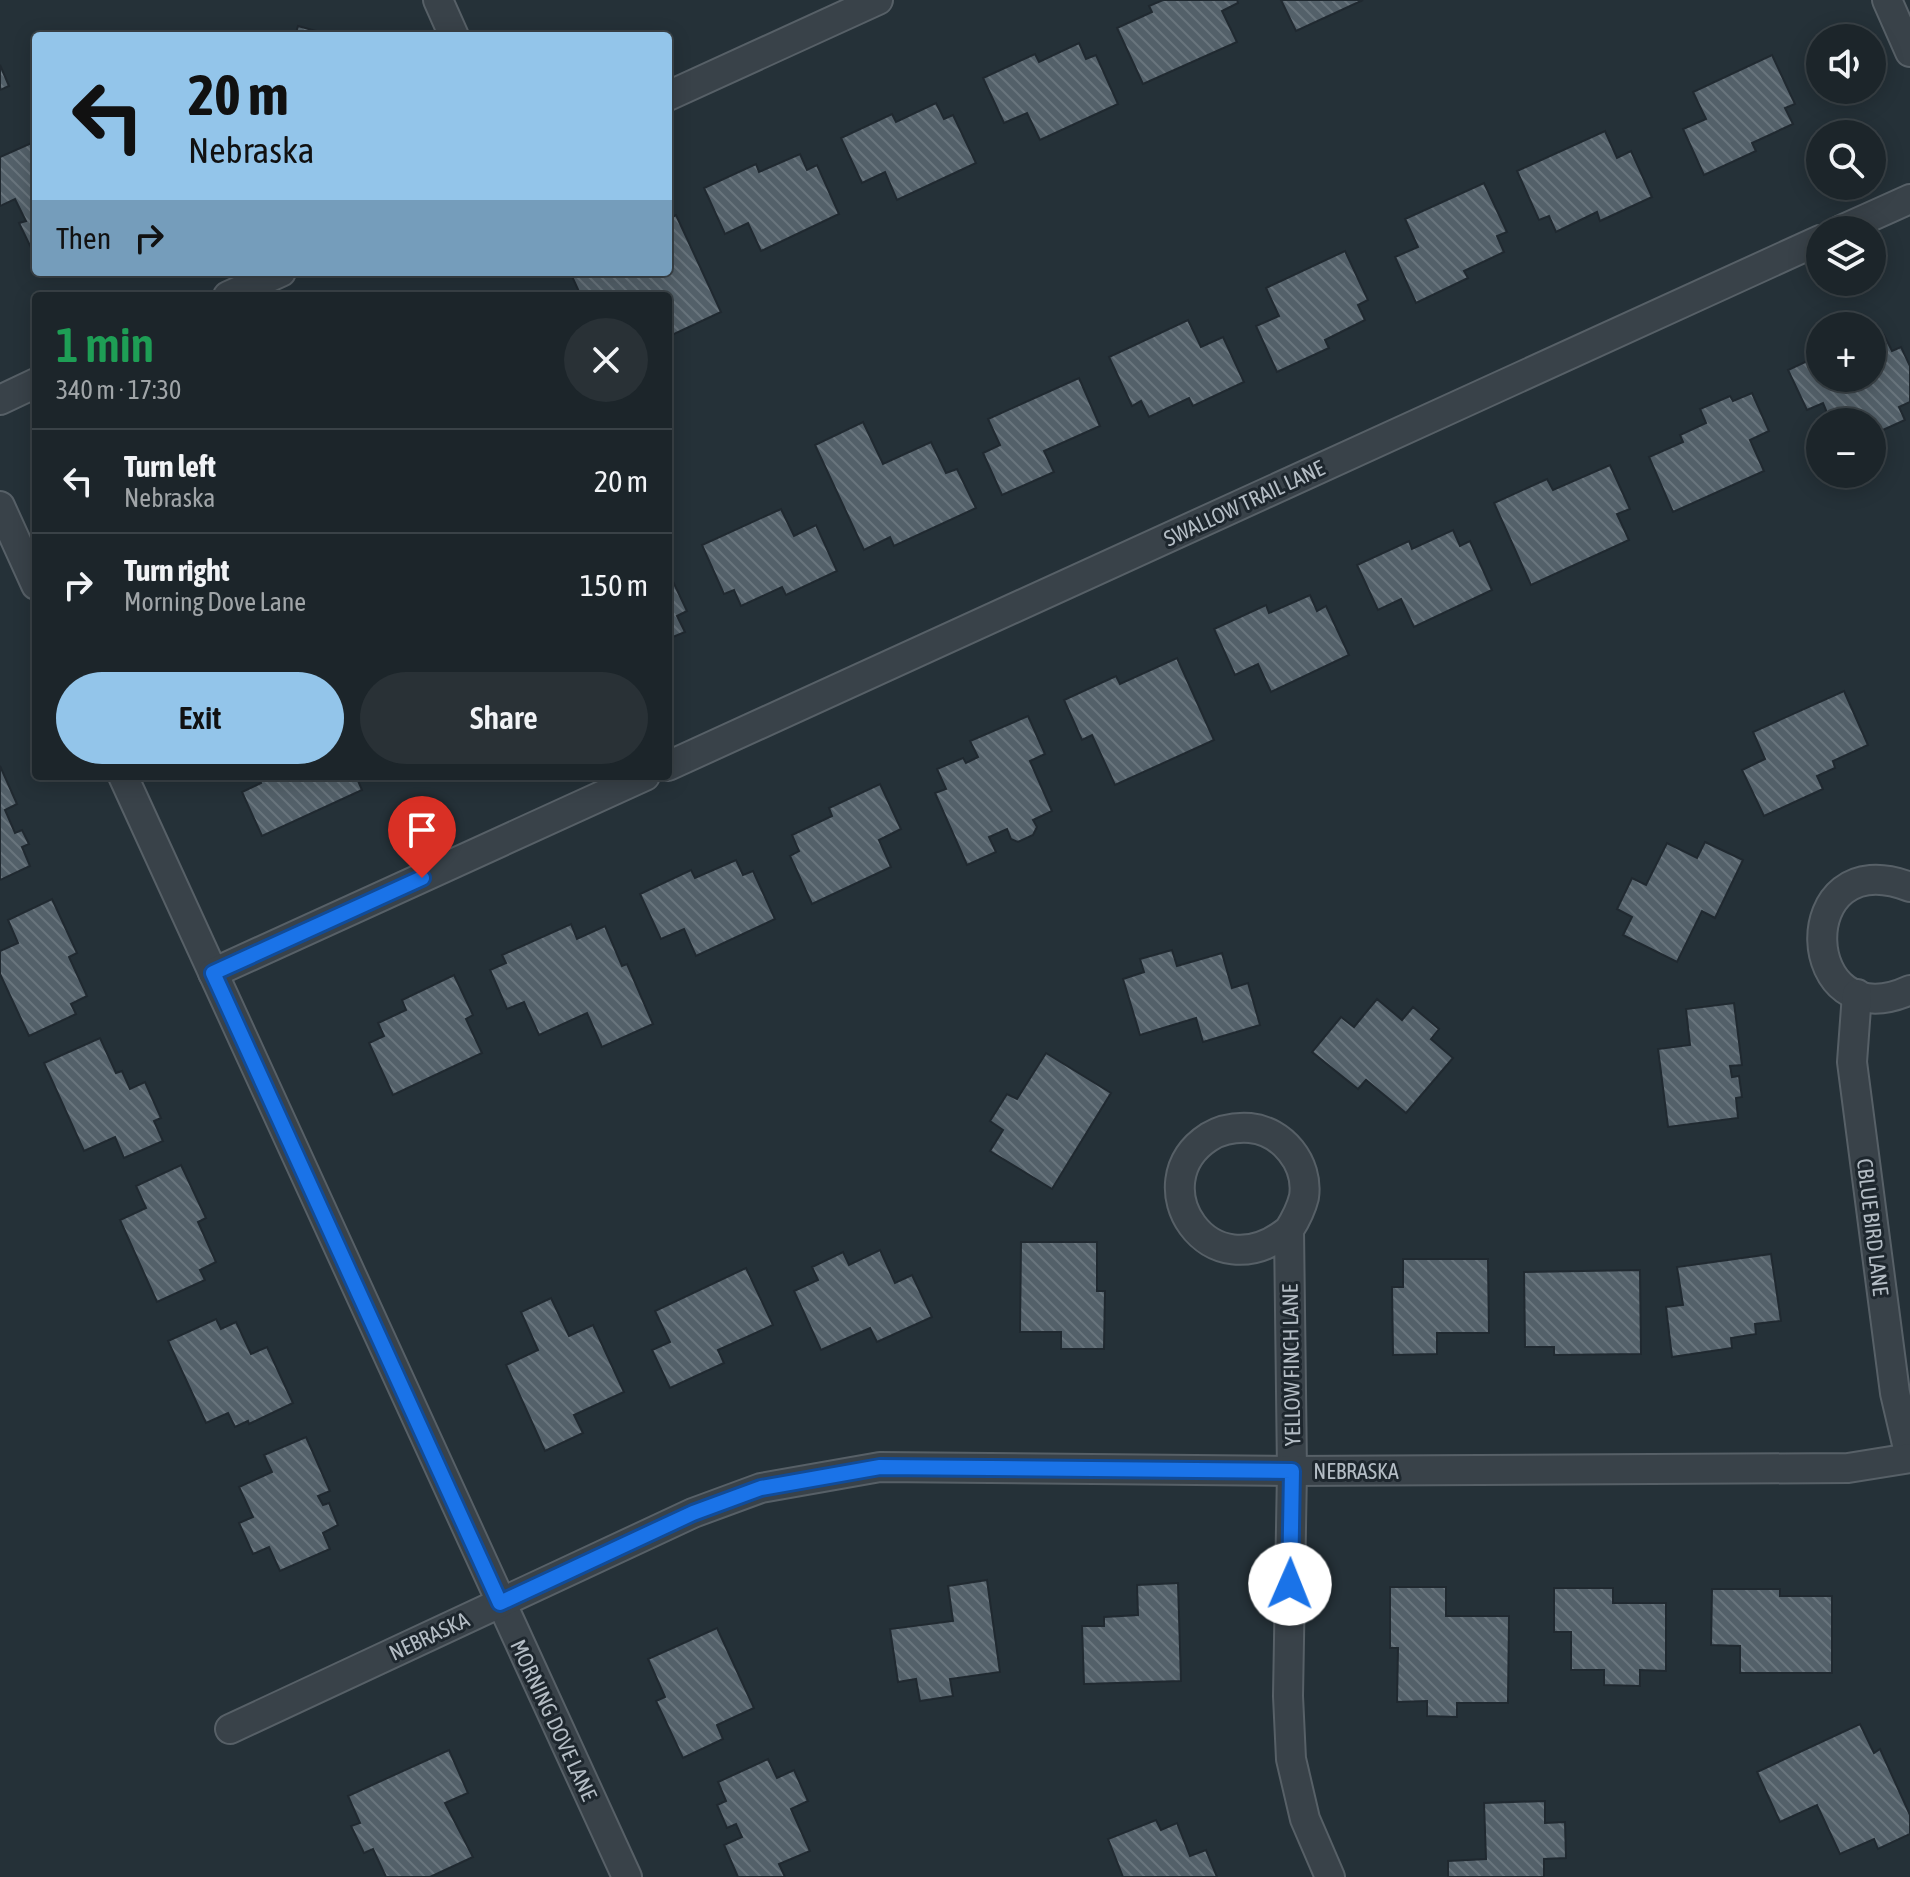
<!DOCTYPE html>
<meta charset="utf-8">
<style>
:root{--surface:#1c252a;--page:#293136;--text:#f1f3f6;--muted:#a0a5a8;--line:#3a4247;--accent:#93c5ea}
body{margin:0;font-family:"Asap Condensed",sans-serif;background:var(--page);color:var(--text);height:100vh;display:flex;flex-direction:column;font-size:30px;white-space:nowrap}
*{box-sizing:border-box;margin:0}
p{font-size:26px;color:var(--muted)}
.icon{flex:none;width:44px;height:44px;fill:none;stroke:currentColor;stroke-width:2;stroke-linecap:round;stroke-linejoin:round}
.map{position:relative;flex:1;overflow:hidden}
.drawer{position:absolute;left:32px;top:292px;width:640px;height:488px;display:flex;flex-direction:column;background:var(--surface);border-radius:8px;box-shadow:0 4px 20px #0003,0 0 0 2px var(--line)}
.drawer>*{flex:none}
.hud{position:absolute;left:32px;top:32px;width:640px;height:244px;border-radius:8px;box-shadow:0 4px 20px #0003,0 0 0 2px var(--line);background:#93c5ea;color:#111;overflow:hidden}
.fabs{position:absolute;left:1806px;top:24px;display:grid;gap:16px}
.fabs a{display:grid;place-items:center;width:80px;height:80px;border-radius:50%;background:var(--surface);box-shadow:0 4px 20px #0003,0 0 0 2px var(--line);font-size:40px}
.pin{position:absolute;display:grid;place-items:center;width:68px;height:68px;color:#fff;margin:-82px -34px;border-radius:50% 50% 50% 0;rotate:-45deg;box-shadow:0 0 8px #0007}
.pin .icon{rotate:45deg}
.me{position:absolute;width:88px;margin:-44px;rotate:1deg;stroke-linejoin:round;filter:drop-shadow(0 0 6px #0008)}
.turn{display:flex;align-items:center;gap:28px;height:168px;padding:0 24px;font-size:36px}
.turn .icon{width:104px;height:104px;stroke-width:2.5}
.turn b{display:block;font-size:56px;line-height:68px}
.then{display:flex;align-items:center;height:76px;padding:0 24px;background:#0003;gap:16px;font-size:30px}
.round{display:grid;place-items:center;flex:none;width:84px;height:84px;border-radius:42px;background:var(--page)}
.overview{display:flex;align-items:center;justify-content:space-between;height:136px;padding:0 24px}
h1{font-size:48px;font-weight:600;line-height:60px;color:#1e9e55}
.primary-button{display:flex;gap:16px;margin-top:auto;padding:16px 24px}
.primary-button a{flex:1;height:92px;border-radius:48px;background:var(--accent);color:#111;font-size:32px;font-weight:600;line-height:92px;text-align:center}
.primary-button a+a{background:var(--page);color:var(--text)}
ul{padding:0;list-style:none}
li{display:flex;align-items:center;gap:24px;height:104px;padding:0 24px;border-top:2px solid var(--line)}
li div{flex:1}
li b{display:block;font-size:30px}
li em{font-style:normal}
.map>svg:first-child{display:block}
.building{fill:url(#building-back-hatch);stroke:#202930;stroke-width:2}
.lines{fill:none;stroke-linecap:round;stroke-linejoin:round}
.minor-casing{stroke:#576067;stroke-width:32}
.minor{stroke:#394249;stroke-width:28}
.route-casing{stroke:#114b97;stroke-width:20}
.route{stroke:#1a73e8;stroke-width:14}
.labels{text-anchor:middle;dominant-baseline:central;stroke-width:6;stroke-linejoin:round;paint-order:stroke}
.street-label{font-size:22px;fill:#b4bdc5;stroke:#1e272e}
</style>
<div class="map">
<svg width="1910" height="1877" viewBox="0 0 1910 1877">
<defs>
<pattern id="building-back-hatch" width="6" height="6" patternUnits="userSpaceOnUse" patternTransform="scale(2)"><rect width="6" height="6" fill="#536069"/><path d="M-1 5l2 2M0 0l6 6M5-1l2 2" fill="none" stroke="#69757d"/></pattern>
</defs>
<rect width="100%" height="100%" fill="#253138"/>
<g class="building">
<path d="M1163 0H1237L1238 3 1222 11 1237 42 1143 84 1117 28 1152 12 1149 6Z"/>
<path d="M1281 0H1363L1296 31Z"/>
<path d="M298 26 334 36H295Z"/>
<path d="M1079 43 1086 59 1096 55 1118 104 1040 140 1027 113 1004 123 983 78 1035 54 1039 62Z"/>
<path d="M1772 55 1795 104 1785 108 1793 124 1752 143 1756 151 1704 175 1683 129 1706 119 1693 92Z"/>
<path d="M0 65 9 86 0 90Z"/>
<path d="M936 103 944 119 953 115 976 163 897 200 885 172 862 183 841 138 892 114 896 122Z"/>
<path d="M1605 131 1617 158 1631 151 1652 197 1600 221 1597 212 1556 232 1549 216 1539 220 1517 171Z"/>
<path d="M36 141V258L19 223 26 221 15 199 0 206V157Z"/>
<path d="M800 154 807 170 817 165 839 214 761 251 748 223 725 234 704 188 756 164 759 172Z"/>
<path d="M1484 183 1507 232 1497 236 1504 252 1464 271 1468 278 1416 303 1395 257 1418 247 1405 219Z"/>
<path d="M676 215 721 312 672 335 668 326V296H595L593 292 581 296 570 272H668V219Z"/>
<path d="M1345 251 1368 300 1358 305 1365 320 1325 340 1329 348 1277 372 1256 326 1279 316 1266 288Z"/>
<path d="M1188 320 1201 347 1223 337 1244 382 1193 406 1189 398 1149 417 1141 401 1132 406 1109 357Z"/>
<path d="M1884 335 1892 351 1901 347 1910 366V402L1899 407 1905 420 1874 434 1872 422H1831L1823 403 1807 410 1788 370 1820 355V378H1872V341Z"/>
<path d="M1079 378 1100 426 1044 451 1054 472 1002 495 983 453 1000 445 988 419Z"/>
<path d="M1752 393 1769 431 1750 440 1764 471 1673 512 1649 457 1683 442 1680 435 1706 423 1700 409 1730 396 1733 401Z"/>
<path d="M863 422 883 464 931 442 946 473 957 469 976 508 894 546 890 537 864 550 815 445Z"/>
<path d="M1610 465 1630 509 1617 514 1629 540 1531 585 1494 503 1547 479 1553 490Z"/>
<path d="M781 509 794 536 816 525 837 571 786 595 782 587 741 606 734 590 724 594 702 545Z"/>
<path d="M1453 530 1460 546 1470 541 1492 590 1414 627 1401 599 1378 610 1357 565 1409 541 1412 549Z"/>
<path d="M668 571 687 611 677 616 685 632 668 639Z"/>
<path d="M1310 595 1317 611 1326 606 1349 655 1271 692 1258 664 1235 675 1214 629 1266 605 1269 613Z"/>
<path d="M1177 658 1214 740 1115 785 1092 735 1082 740 1064 700 1116 676 1120 684Z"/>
<path d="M1844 691 1868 745 1833 761 1835 768 1817 776 1823 789 1764 816 1742 770 1765 759 1753 732Z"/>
<path d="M1028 716 1045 754 1030 761 1052 811 1033 820 1037 827 1033 835 1018 842 1011 839 1007 829 989 837 996 852 967 865 935 793 946 789 937 769 963 758 966 763 978 757 970 741Z"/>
<path d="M0 766 17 804 5 810 15 833 22 830 29 844 22 847 30 866 0 880Z"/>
<path d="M258 776H356L362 790 262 836 242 792 261 783Z"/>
<path d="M880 784 901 829 879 840 891 867 812 904 790 856 799 851 792 835 832 816 829 808Z"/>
<path d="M1705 842 1743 860 1715 918 1702 911 1677 962 1623 935 1632 917 1617 909 1632 878 1646 885 1667 843 1697 858Z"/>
<path d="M736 860 743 875 753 871 775 919 696 956 684 929 661 939 640 894 691 870 695 878Z"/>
<path d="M52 899 77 953 69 957 87 996 71 1004 76 1014 29 1036 0 974V951L18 943 8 920Z"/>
<path d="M571 924 577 939 605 926 622 966 627 964 653 1024 602 1047 587 1013 539 1035 524 1002 507 1009 490 970 506 963 502 955Z"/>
<path d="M1172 950 1177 966 1222 953 1232 988 1248 983 1260 1025 1203 1042 1196 1018 1140 1035 1123 979 1144 972 1140 959Z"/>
<path d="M454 975 473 1015 466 1019 482 1053 393 1095 369 1043 384 1036 378 1023 406 1010 402 1000Z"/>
<path d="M1377 999 1402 1020 1413 1007 1439 1029 1431 1039 1453 1058 1406 1113 1366 1080 1358 1089 1312 1052 1341 1017 1354 1027Z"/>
<path d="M1734 1003 1742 1065 1730 1066 1732 1077 1739 1076 1742 1097 1736 1098 1738 1118 1668 1127 1658 1049 1690 1045 1686 1009Z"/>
<path d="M100 1038 116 1073 122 1071 130 1089 145 1082 161 1118 154 1121 163 1141 124 1158 115 1137 84 1151 44 1063Z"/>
<path d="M1046 1053 1111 1093 1052 1189 990 1151 1003 1130 990 1121 1007 1094 1017 1099Z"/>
<path d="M181 1165 206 1218 198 1222 216 1262 200 1270 205 1280 157 1302 120 1220 146 1208 136 1186Z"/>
<path d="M1021 1242H1097V1291H1105L1104 1349H1061V1332H1020Z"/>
<path d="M880 1250 895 1283 912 1275 932 1317 877 1342 870 1328 821 1350 794 1291 818 1280 812 1267 843 1252 849 1265Z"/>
<path d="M1771 1254 1781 1321 1755 1324 1756 1334 1731 1338 1732 1348 1672 1357 1666 1307 1683 1305 1677 1267Z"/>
<path d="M1403 1259H1488L1489 1333H1437V1354L1393 1355 1392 1287H1403Z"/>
<path d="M746 1268 773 1325 718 1350 724 1363 670 1388 652 1350 670 1342 655 1311Z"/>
<path d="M1640 1270 1641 1354 1554 1355V1347H1525L1524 1272Z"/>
<path d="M551 1298 569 1336 593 1325 624 1392 574 1415 583 1433 545 1451 506 1365 538 1350 521 1312Z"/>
<path d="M216 1319 221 1329 236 1322 251 1354 267 1347 293 1403 249 1424 248 1421 235 1427 228 1413 206 1423 168 1341Z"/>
<path d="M306 1437 330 1491 318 1496 323 1505 329 1503 338 1525 323 1533 330 1549 280 1571 269 1547 253 1554 239 1523 253 1517 239 1487 272 1472 264 1455Z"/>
<path d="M987 1580 1000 1672 950 1679 953 1696 920 1701 916 1679 898 1682 890 1629 953 1621 948 1586Z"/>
<path d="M1178 1583 1181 1681 1084 1684 1082 1626H1104V1617L1138 1615 1137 1585Z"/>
<path d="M1390 1587H1446V1616H1509L1508 1703H1457V1717L1427 1716V1701L1397 1702 1398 1648H1390Z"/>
<path d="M1554 1588H1613V1603H1666V1671L1640 1670V1686L1604 1685V1670H1571V1632H1554Z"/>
<path d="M1712 1589H1780V1596H1832V1673H1740V1646L1711 1645Z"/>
<path d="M717 1628 754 1708 717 1725 723 1739 683 1758 656 1701 665 1697 648 1659Z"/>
<path d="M1860 1724 1874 1753 1880 1749 1910 1815V1834L1878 1849 1874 1839 1840 1854 1817 1805 1780 1822 1757 1772Z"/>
<path d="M449 1750 468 1793 445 1803 473 1857 430 1877H386L373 1849 364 1853 351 1826 360 1823 348 1796Z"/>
<path d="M768 1759 777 1778 794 1770 808 1801 791 1809 810 1851 779 1864 785 1877H738L724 1845 742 1837 736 1824 727 1828 717 1805 726 1801 718 1782Z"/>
<path d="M1545 1801V1823L1565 1822 1566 1858 1544 1859V1877H1448V1861L1486 1859 1484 1803Z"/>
<path d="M1156 1820 1161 1830 1177 1823 1190 1856 1206 1850 1217 1877H1123L1108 1839Z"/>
</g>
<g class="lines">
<g class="minor-casing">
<g id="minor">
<path d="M438 0 454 36"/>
<path d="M1887 0 1910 52"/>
<path d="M668 96 878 0"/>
<path d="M1841 230 1910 199"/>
<path d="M228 296 281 272"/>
<path d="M0 400 36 383"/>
<path d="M0 506 36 585"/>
<path d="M668 766 1820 240"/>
<path d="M123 776 627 1877"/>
<path d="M1910 887C1789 840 1797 1042 1910 990"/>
<path d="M213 973 645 776"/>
<path d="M1857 994 1852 1062 1895 1393 1910 1457"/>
<path d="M1289 1230C1209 1295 1138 1183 1209 1137 1222 1129 1235 1127 1250 1128 1282 1131 1309 1163 1304 1197 1301 1209 1296 1219 1289 1230L1292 1471 1288 1696 1291 1759 1305 1819 1330 1877"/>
<path d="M230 1729 693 1513 761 1488 880 1467 1292 1471 1848 1468 1910 1458"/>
</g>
</g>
<use href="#minor" class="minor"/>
</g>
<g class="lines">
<g class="route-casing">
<path id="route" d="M422 878 213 973 500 1603 693 1513 761 1488 880 1467 1292 1471 1290 1584"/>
</g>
<use href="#route" class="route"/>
</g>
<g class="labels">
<g class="street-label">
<text transform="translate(1244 503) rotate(-25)">SWALLOW TRAIL LANE</text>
<text transform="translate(1873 1227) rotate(83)">CBLUE BIRD LANE</text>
<text transform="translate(1291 1365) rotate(-91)">YELLOW FINCH LANE</text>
<text x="1356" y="1471">NEBRASKA</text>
<text transform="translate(429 1636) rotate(-25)">NEBRASKA</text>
<text transform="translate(554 1720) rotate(65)">MORNING DOVE LANE</text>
</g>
</g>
</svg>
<div class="fabs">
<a><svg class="icon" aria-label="sound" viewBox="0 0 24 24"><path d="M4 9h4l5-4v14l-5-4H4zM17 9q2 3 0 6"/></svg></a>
<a><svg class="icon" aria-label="search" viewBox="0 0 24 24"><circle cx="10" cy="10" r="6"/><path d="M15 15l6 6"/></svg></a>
<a><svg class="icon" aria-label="layers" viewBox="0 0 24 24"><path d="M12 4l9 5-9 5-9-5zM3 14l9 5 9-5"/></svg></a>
<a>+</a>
<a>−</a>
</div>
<div class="pin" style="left:422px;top:878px;background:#d93025"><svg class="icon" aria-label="arrive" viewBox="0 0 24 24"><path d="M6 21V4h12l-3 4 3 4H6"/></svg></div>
<svg class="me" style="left:1290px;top:1584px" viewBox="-20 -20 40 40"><circle r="19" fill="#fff"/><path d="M0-13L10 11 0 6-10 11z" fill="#1a73e8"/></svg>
<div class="hud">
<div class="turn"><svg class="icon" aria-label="left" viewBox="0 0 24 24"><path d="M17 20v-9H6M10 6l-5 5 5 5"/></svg><div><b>20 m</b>Nebraska</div></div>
<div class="then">Then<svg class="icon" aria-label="right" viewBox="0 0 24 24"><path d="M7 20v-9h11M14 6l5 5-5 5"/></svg></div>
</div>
<section class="drawer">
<div class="overview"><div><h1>1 min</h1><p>340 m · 17:30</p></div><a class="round"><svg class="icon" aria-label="close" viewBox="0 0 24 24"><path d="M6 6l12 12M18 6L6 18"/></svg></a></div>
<ul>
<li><svg class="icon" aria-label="left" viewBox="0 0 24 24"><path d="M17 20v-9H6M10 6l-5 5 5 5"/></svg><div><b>Turn left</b><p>Nebraska</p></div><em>20 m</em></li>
<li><svg class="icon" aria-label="right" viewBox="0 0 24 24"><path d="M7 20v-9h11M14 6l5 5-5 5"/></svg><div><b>Turn right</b><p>Morning Dove Lane</p></div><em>150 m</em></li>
</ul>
<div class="primary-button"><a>Exit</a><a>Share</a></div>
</section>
</div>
